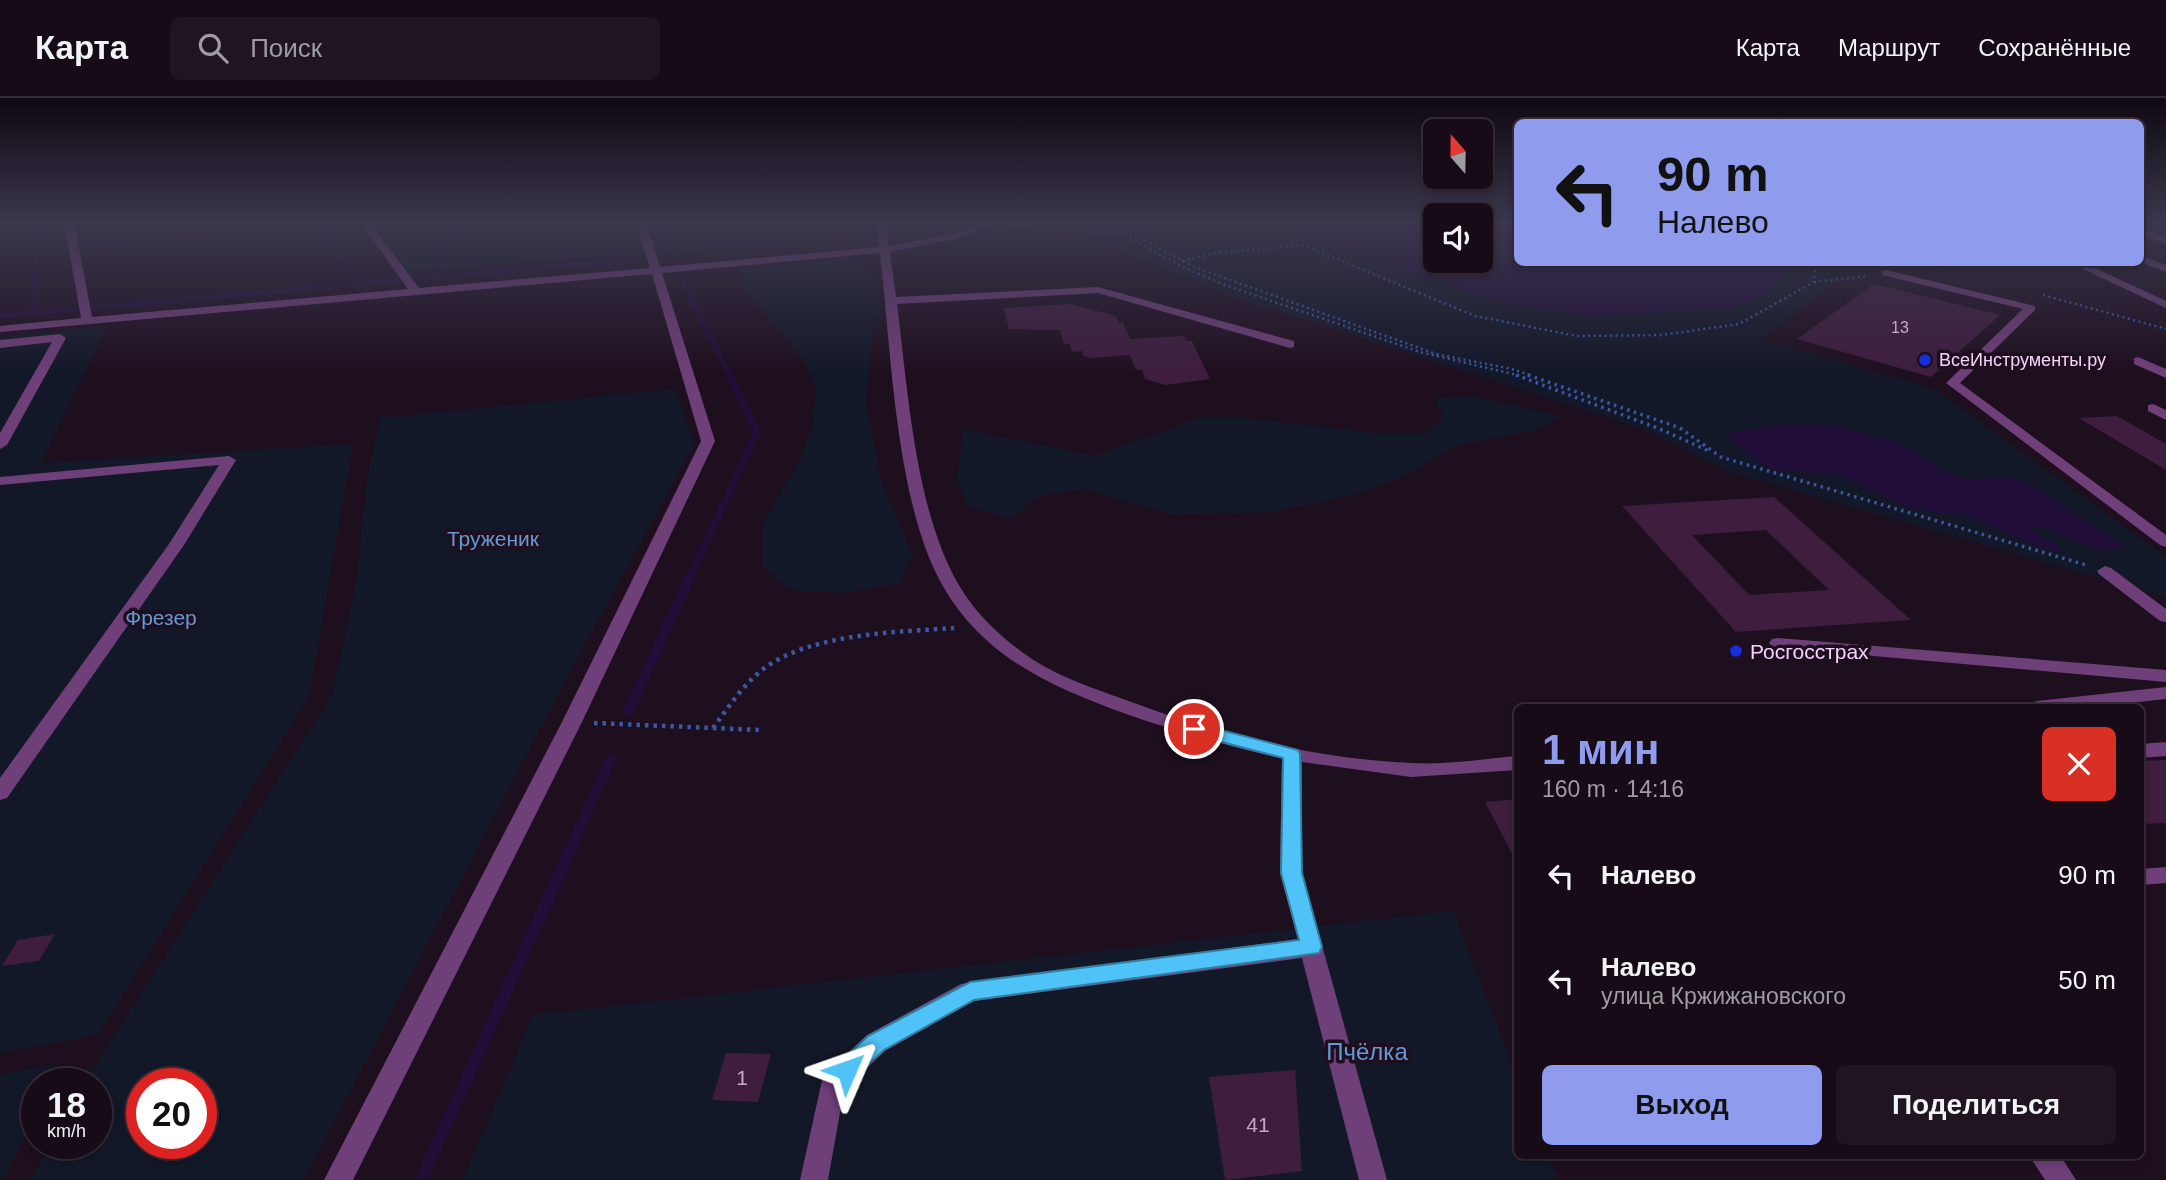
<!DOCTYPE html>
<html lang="ru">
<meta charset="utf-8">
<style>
:root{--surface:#160b17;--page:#1f1420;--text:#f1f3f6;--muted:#9e9ba1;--line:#352b36;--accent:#8f9bed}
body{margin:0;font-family:Arial,sans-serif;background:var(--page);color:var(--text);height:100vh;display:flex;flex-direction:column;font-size:26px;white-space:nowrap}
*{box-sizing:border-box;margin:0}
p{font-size:23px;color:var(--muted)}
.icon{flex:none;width:38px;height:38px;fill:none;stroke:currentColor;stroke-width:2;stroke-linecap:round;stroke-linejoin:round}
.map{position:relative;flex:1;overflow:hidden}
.drawer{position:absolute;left:1514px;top:606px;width:630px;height:455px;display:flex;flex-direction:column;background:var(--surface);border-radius:10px;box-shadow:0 4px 10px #0003,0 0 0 2px var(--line)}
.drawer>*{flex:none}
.hud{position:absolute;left:1514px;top:21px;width:630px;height:147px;border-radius:10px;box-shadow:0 4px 10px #0003,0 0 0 2px var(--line);background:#8f9bed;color:#111;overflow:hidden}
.needle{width:46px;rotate:340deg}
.buttons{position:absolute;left:1423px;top:21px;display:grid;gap:14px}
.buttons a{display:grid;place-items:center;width:70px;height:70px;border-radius:10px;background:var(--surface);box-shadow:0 4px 10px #0003,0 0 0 2px var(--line);font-size:35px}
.speed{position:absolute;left:21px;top:970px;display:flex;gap:14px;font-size:35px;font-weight:700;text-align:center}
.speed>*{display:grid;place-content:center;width:91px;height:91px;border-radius:50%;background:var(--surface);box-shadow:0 4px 10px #0003,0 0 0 2px var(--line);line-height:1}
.speed small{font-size:18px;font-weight:400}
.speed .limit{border:10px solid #d22;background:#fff;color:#111}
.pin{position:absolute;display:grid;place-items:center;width:60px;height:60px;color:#fff;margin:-30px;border:4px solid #fff;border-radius:50%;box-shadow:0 2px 7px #0007}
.me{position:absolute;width:77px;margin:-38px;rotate:47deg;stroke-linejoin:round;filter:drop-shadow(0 0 5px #0008)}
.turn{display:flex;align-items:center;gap:24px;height:147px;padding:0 28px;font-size:32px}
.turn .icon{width:91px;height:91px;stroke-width:2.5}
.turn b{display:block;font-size:49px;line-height:60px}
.round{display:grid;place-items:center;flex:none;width:74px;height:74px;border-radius:10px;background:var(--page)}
.summary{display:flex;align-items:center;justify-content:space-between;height:119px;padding:0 28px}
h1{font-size:42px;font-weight:800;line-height:52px;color:var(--accent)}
.action{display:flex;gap:14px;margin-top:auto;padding:14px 28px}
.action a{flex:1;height:80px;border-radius:10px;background:var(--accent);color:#111;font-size:28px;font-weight:800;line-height:80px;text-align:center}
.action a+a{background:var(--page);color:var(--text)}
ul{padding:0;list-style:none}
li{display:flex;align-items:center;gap:21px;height:105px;padding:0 28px}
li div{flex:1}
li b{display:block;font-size:26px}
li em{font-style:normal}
header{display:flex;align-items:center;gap:42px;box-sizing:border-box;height:98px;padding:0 35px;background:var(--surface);border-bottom:2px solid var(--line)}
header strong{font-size:33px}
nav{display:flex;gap:38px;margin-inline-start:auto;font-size:24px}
.search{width:490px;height:63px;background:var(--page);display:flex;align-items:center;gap:18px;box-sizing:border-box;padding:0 24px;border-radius:10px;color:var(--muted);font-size:26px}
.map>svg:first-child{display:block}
.green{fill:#131828;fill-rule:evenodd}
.water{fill:#200e39}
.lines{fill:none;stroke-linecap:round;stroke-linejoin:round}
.stream-far3{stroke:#200e39;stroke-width:5}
.stream-far2{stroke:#200e39;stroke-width:7}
.stream-far1{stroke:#200e39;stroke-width:10}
.stream{stroke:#200e39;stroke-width:12}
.building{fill:#3e1d3e;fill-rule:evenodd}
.path-far2{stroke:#3a58a6;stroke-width:2.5;stroke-dasharray:2 3.5;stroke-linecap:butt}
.path-far1{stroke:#3a58a6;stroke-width:3.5;stroke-dasharray:2.5 4.5;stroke-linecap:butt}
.path{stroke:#3a58a6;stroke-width:4.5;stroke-dasharray:3.5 5;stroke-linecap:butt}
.minor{fill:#6f3f79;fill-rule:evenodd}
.route{fill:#4fc3f7;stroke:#337fa1;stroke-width:2}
.poi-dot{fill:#172fe1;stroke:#1e0f1f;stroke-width:2.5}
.labels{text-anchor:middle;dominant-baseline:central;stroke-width:7;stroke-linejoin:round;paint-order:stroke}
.far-number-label{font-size:16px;fill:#c8a5cb}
.far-poi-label{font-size:18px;fill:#f6d2fa;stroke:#1e0f1f;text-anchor:start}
.park-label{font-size:21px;fill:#6699d2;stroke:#1e0f1f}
.poi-label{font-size:21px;fill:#f6d2fa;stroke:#1e0f1f;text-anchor:start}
.near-number-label{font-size:21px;fill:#c8a5cb}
.near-park-label{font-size:24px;fill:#6699d2;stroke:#1e0f1f}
</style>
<header>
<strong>Карта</strong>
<div class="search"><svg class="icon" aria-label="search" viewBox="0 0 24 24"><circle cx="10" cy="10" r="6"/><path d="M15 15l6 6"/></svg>Поиск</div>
<nav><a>Карта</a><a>Маршрут</a><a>Сохранённые</a></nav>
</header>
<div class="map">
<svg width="2166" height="1082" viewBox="0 0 2166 1082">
<rect width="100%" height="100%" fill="#1e0f1f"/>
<g class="green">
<path d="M67 124H248L70 153Z"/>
<path d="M356 124H795L806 145 396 174Z"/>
<path d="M824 124H869C858 147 840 138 824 124Z"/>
<path d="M1050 124H1435V163H1480L1481 124H1517V164L1916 165 1922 167 1845 176 1763 242 1935 291 2166 459V502L2158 497 1727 373 1638 329 1228 197Z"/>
<path d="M848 160H864L877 184 881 211 871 252 866 306 881 382 912 456 901 485 846 495 789 492 763 468V426L799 364 813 329 816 290 805 264 745 193 739 181 740 171Z"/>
<path d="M108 227 41 365 353 346 309 599 98 937 0 955V239Z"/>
<path d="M675 291 695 345 568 578 304 1082H30L51 1045H96V985H84L332 597 356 486 367 382 380 320ZM142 985H201V1045H142Z"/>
<path d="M1473 298 1560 318 1535 332 1456 348 1399 381 1362 395 1274 414 1173 417 1086 391 1039 398 1012 421 968 409 957 383 964 331 1094 358 1199 320H1244L1382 336H1426L1444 319 1435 300Z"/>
<path d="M1453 813 1517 978V1057H1548L1558 1082H463L533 917Z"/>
<path d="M62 965 52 985H37V1015L3 1082H0V977Z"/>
</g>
<g class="water">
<path d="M1276 124H1435V163H1480L1481 124H1517V164H1777L1784 172 1769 196 1732 210 1594 218 1534 211 1483 199 1362 158Z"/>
<path d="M1822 327C1849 331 1876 336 1902 347 1923 356 1941 377 1965 380 1985 383 2004 377 2025 383L2125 449C2090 463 2061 425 2027 429L2059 448 2062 455 2029 445 1965 417 1937 415 1908 409 1838 377 1771 372 1744 353 1725 335 1775 328Z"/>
</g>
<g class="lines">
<g class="stream-far3">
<path d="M319 124 361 186"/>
<path d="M659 124 677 166"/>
<path d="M439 179 452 124"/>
<path d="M682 180 730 278"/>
<path d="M33 215 37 124"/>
<path d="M0 218 630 162"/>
</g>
<path class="stream-far2" d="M690 479 757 334 729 277"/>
<g class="stream-far1">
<path d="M628 614 691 477"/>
<path d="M575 740 611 661"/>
</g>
<path class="stream" d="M421 1082 576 739"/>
</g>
<g class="building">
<path d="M1874 186 2000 217 1931 279 1797 241Z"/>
<path d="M1071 206 1116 218 1119 225 1123 224 1130 241 1184 238 1187 243H1192L1210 281 1165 287 1145 281 1142 272H1136L1130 257 1091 260 1084 258 1082 253 1072 254 1070 246H1064L1060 232 1009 231 1004 210Z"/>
<path d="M2117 318 2166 346V372L2079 320Z"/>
<path d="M1774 399 1911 522 1736 534 1622 408ZM1766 432 1829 492 1749 497 1692 437Z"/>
<path d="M2166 662V725L2140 726V663Z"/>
<path d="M1517 701V765L1485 704Z"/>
<path d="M55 836 39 863 2 868 18 842Z"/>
<path d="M726 955 771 956 758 1004 712 1002Z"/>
<path d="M1295 972 1302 1073 1225 1082 1209 979Z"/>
</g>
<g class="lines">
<g class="path-far2">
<path d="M1101 124 1185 170 1228 188 1420 254 1521 278"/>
<path d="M1111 124 1194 169 1436 256 1512 271 1533 278"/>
<path d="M1008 127 1118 136"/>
<path d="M1182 163 1215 155 1303 147 1475 218 1577 238 1662 237 1739 226 1814 184 1815 169 1811 164"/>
<path d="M1931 164 1943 169"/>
<path d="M1814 184 1869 178"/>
<path d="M2043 197 2166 231"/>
</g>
<g class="path-far1">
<path d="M1516 277 1660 331 1711 354"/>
<path d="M1528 277 1680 330 1721 359 2086 467"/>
</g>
<g class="path">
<path d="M594 625 760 632"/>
<path d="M713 630C728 610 742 588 762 572 809 535 898 534 955 530"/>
</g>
<g class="minor">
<path d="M64 124H74L92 219 408 191 360 124H369L419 190 650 170 636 124H646L660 169 879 149 876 124H886L889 148 957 135 983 124H997L963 139 890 154 896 199 1098 189 1294 243V249L1290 250 1098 195 897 206C908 292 915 414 960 489 978 519 1006 544 1035 563 1062 580 1093 590 1123 601 1214 635 1313 661 1412 665 1447 667 1482 661 1517 658V672L1411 679 1302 664V775L1387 1082H1359L1302 860 974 903 885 953 844 992 828 1082H800L823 978 867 937 961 886 1298 841 1280 775 1282 660C1230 649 1179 634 1129 617 1048 588 975 556 935 473 895 388 891 250 880 155L662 175 715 343 582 624 353 1082H324L562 624 701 343 652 176 0 234V228L81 220Z"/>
<path d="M2140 129 2166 139V146L2140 136Z"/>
<path d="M2140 157 2166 167V174L2140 164Z"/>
<path d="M2068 164H2082L2166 203V210Z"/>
<path d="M1886 172 2035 208V212L1960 285 2166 437V449L2160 447 1946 285 2023 211 1882 177V173Z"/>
<path d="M60 236 66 240 7 347 0 351V335L52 244 0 250V242Z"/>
<path d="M2138 259 2166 271V280L2134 266V260Z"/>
<path d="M2153 306 2166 312V322L2148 313V307Z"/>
<path d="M229 358 236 362 184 447 7 700 0 702V680L169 446 219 367 0 387V379Z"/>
<path d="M2105 468 2111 470 2166 511V524L2160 523 2099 476 2097 473Z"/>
<path d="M1778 540 2166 572V584L1772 549 1769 545 1772 541Z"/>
<path d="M2166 589V601L2092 609H2028L2030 605 2037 603Z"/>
<path d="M2166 644V658L2140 660V646Z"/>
<path d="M2166 769V785L2140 787V771Z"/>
<path d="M2029 1057H2060L2076 1082H2045Z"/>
</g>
</g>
<linearGradient id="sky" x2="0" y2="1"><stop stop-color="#100811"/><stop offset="0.45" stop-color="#3b374d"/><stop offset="1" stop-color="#3b374d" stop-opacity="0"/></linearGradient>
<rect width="2166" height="276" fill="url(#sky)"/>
<path class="route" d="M1194 625 1298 652 1300 656 1302 775 1322 849 1319 855 974 902 884 952 855 979 847 983 839 979 835 972 839 965 868 938 970 884 1299 842 1281 775 1283 660 1187 635 1185 631 1187 627Z"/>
<g class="poi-dot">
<circle cx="1925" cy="262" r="7"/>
<circle cx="1736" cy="553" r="7"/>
</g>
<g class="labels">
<g class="far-number-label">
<text x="1900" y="229">13</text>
</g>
<g class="far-poi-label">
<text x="1939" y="262">ВсеИнструменты.ру</text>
</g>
<g class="park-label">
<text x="493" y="440">Труженик</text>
<text x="161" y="519">Фрезер</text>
</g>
<g class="poi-label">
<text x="1750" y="553">Росгосстрах</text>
</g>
<g class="near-number-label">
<text x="742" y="979">1</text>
<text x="1258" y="1026">41</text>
</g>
<g class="near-park-label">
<text x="1367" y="953">Пчёлка</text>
</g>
</g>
</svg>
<div class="buttons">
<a><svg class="needle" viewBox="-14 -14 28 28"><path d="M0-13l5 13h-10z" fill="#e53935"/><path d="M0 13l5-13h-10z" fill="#9e9ba1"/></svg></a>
<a><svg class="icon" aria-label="sound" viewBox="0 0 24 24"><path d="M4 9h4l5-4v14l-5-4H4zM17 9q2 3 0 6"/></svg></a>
</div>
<div class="speed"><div>18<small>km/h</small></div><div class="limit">20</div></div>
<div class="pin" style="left:1194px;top:631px;background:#d93025"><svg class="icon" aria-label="arrive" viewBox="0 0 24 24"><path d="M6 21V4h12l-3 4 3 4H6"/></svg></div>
<svg class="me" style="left:847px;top:972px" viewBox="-20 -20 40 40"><path d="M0-17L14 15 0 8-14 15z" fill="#4fc3f7" stroke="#fff" stroke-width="4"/></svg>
<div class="hud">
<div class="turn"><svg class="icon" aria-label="left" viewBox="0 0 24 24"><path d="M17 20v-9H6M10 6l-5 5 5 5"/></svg><div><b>90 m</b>Налево</div></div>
</div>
<section class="drawer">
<div class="summary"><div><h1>1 мин</h1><p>160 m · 14:16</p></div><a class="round" style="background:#d93025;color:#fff"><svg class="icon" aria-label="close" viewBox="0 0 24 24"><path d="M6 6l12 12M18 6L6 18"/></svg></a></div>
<ul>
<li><svg class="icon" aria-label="left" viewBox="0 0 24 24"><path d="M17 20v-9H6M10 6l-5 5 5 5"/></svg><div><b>Налево</b></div><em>90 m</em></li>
<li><svg class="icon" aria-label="left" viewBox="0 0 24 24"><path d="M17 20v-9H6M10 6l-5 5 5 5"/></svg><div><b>Налево</b><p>улица Кржижановского</p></div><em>50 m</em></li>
</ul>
<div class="action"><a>Выход</a><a>Поделиться</a></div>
</section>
</div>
